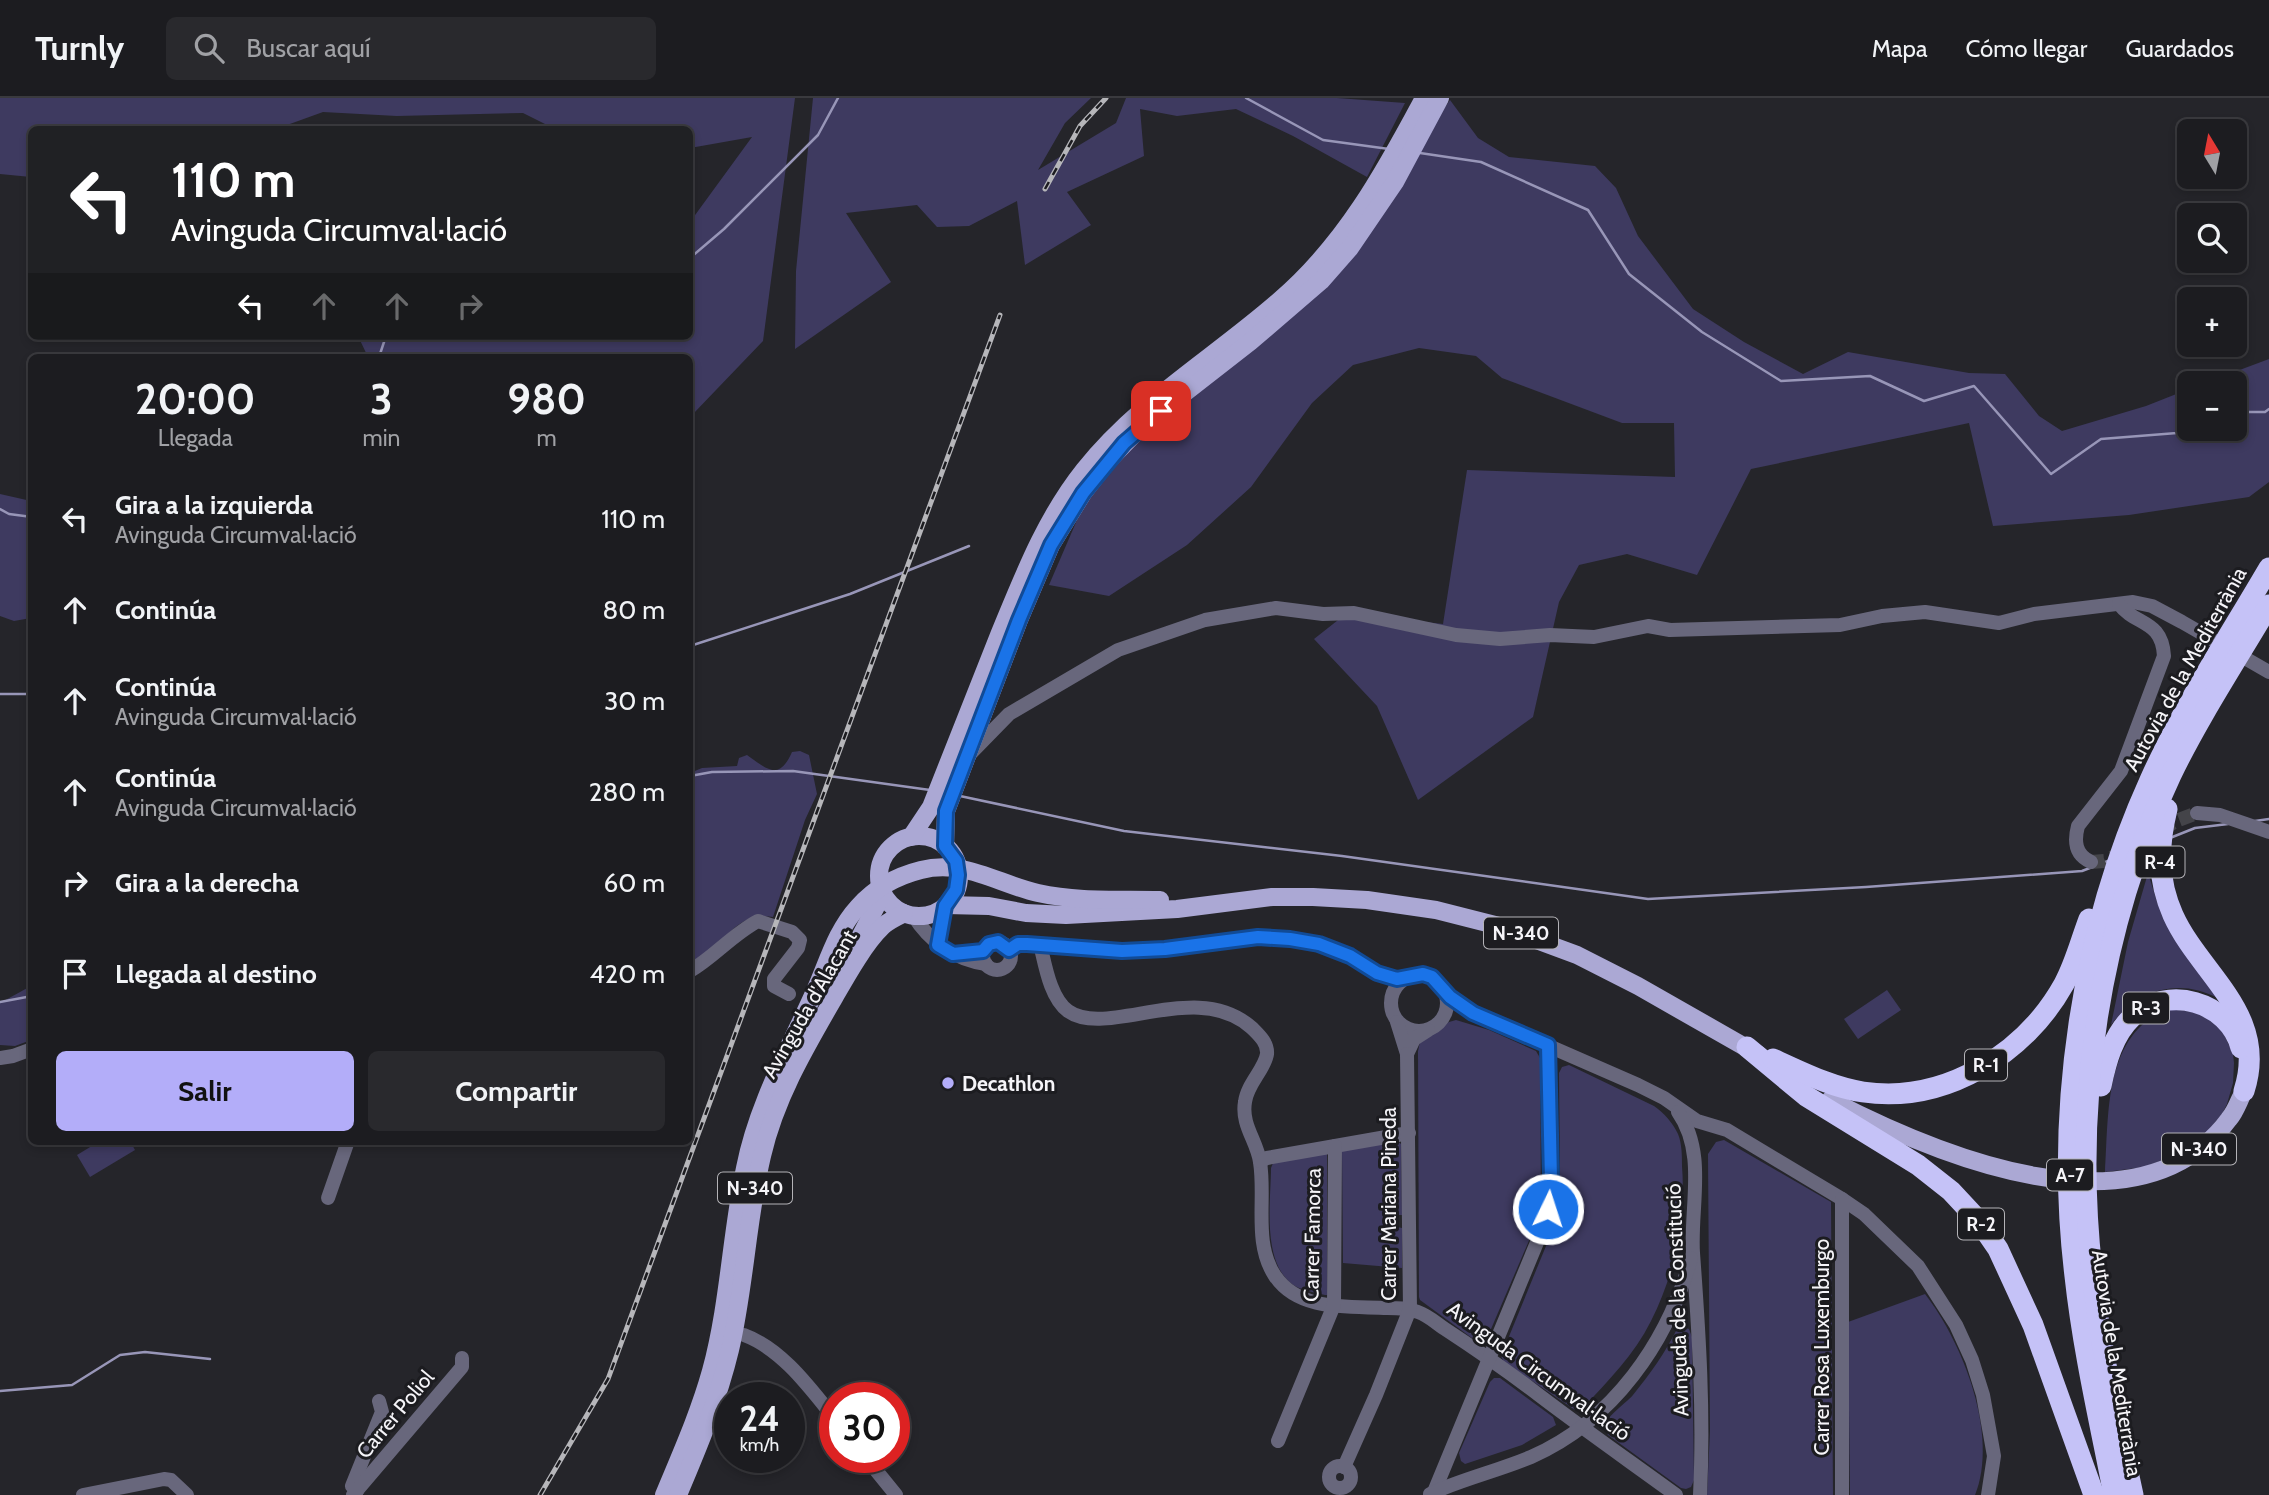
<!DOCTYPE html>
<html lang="es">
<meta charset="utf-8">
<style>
:root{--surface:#1c1c20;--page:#29292d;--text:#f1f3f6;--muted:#a0a1a5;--line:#3a3a3e;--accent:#b3adf9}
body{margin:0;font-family:Cabin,sans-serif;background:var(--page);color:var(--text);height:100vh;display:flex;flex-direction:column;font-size:26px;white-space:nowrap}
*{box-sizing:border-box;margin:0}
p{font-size:23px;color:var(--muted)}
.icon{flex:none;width:38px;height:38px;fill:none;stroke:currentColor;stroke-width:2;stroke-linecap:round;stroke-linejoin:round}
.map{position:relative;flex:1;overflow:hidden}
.drawer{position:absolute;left:28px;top:256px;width:665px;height:791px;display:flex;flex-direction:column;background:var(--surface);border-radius:10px;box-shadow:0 4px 10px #0003,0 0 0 2px var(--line)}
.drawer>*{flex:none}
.banner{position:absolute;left:28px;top:28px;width:665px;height:214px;border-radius:10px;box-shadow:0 4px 10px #0003,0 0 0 2px var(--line);background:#202124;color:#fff;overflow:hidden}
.needle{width:46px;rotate:350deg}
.fabs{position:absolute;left:2177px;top:21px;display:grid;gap:14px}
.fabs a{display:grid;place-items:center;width:70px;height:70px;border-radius:10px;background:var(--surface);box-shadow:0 4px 10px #0003,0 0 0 2px var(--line);font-size:35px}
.speed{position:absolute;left:714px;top:1284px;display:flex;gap:14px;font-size:35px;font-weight:700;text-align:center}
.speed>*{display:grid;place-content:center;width:91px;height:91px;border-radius:50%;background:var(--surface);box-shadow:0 4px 10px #0003,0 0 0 2px var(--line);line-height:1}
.speed small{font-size:18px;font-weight:400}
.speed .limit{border:10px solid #d22;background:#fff;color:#111}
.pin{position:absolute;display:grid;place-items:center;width:60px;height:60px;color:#fff;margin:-30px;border-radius:14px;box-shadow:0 4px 10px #0006}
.me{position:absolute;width:77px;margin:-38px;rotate:4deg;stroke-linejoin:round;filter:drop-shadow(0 0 5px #0008)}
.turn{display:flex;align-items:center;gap:24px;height:147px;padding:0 28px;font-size:32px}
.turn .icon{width:91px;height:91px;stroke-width:2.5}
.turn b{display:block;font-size:49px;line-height:60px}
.lanes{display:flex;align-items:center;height:66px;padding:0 28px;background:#0003;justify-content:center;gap:35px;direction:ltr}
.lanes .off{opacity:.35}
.eta{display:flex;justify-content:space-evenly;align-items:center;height:119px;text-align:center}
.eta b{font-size:42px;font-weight:700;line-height:49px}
.cta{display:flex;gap:14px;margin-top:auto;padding:14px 28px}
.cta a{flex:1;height:80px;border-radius:10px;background:var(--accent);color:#111;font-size:28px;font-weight:700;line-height:80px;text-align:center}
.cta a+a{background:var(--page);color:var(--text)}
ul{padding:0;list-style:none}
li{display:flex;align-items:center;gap:21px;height:91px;padding:0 28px}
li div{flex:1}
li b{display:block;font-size:26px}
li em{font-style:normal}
header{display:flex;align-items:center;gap:42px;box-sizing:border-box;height:98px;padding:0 35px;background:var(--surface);border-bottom:2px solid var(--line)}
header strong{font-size:33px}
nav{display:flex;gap:38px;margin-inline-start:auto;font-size:24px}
.search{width:490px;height:63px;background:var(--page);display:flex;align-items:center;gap:18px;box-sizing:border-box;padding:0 24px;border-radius:10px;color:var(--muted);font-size:26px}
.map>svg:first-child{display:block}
.green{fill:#3e3a60}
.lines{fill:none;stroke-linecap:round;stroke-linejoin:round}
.stream{stroke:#9896b8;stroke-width:2.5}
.minor-tunnel{stroke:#444449;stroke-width:14;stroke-dasharray:14 7;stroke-linecap:butt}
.minor{stroke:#68677c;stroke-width:14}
.major{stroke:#aba8d4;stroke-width:18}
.highway{stroke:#c5c2f7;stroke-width:21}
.rail-casing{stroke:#b6b6ba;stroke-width:5}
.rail{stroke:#1c1c20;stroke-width:2.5;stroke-dasharray:8;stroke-linecap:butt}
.route-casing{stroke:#114b97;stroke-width:18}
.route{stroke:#1a73e8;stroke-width:12}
.poi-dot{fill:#b3adf9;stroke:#1c1c20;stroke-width:2.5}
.labels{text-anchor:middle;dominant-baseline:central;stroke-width:6;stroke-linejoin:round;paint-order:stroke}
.shield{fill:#1c1c20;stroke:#b4b3b7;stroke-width:2}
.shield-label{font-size:19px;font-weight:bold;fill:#f5f4f8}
.street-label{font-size:21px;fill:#f5f4f8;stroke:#1c1c20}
.poi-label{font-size:21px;font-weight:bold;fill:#f5f4f8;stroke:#1c1c20;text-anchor:start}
</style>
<header>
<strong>Turnly</strong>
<div class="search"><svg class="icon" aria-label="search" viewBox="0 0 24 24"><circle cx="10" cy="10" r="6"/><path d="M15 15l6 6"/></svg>Buscar aquí</div>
<nav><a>Mapa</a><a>Cómo llegar</a><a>Guardados</a></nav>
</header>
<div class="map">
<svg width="2269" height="1397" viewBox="0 0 2269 1397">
<rect width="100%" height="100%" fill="#25252a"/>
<g class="green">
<path d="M0 0H795L763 243 693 316 690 323V259H368L358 238H690V124L752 39 690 50V32L555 31 523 15 397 18 323 14 276 31 32 32 31 79 0 76Z"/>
<path d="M813 0H1091L1065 25 1038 72 1116 25 1126 0H1337L1405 5 1367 79 1293 38 1236 11 1177 18 1140 11 1144 58 1067 94 1091 127 1025 167 1017 103 969 128 937 129 917 107 846 115 891 184 795 251 796 173Z"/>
<path d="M1450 2 1478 40 1509 59 1595 68 1616 90 1638 138 1693 211 1744 244 1803 276 1848 254 1969 275 2005 276 2039 318 2062 333 2146 308 2189 291V331H2235V285H2205L2269 261V384L2249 399 2129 417 1993 428 1969 325 1751 371 1697 477 1627 456 1579 467 1559 504 1533 619 1418 702 1377 608 1314 541 1347 515 1443 526 1467 372 1675 379 1674 325H1622L1502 280 1476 258 1419 250 1353 267 1312 305 1251 389 1187 447 1109 498 1049 487 1096 378 1325 179Z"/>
<path d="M0 396 31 403V520L14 523 0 518Z"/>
<path d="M800 653 809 657 817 696 805 722 773 819C740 814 732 836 709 853 703 858 696 861 690 865V675L702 670 737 668 739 660 747 657C768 672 779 683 792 654Z"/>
<path d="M2148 775 2158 807 2218 900C2178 879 2137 892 2111 927L2128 844Z"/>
<path d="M31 888V942L15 948 0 947V905Z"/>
<path d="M1887 892 1901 912 1858 941 1844 921Z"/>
<path d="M2169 911 2201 915 2222 932 2233 956 2234 965 2233 985 2227 1006 2222 1016 2194 1049 2145 1069 2105 1074C2109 1017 2103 935 2169 911Z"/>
<path d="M1456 922 1489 932 1536 953 1540 960 1541 1101 1534 1131 1485 1245 1476 1243 1420 1202 1419 1199 1418 953 1420 944 1449 924Z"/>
<path d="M1569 967 1654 1008C1664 1015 1673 1025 1678 1036 1682 1046 1682 1058 1682 1068 1686 1120 1675 1176 1651 1223 1634 1257 1608 1283 1582 1311L1575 1312 1504 1264 1501 1258 1555 1126 1560 1086 1559 975 1562 969Z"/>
<path d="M1395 1041 1401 1046 1402 1117H1398L1397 1129 1402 1130V1170L1343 1165 1342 1053Z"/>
<path d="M1724 1042 1831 1104 1833 1397H1707L1710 1333 1708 1056 1716 1044Z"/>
<path d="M100 1043H130L135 1052 90 1079 77 1057Z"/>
<path d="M1327 1055V1197H1325C1317 1195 1307 1193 1299 1190 1260 1172 1271 1104 1271 1070L1273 1065Z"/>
<path d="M1925 1196C1963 1245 1999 1337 1975 1397H1850L1848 1224Z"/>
<path d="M1683 1229 1689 1231 1692 1239 1694 1382 1691 1389 1686 1391 1681 1390 1608 1337 1604 1330C1607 1317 1624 1307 1633 1297 1650 1276 1665 1255 1677 1231Z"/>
<path d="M1494 1280H1500L1553 1319 1556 1327 1522 1347 1465 1366 1461 1363 1459 1355 1490 1284Z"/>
</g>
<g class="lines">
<g class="stream">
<path d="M1246 0 1323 42 1389 51"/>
<path d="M1420 55 1481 64 1588 112 1629 176 1702 234 1781 283 1870 278 1924 303 1974 288 2051 376 2101 341 2177 335 2189 328"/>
<path d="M690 160 724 131 818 37 838 0"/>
<path d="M379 259 386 238"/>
<path d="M2235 314H2265L2269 311"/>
<path d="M0 411 9 416 32 419"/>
<path d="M690 548 850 496 969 448"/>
<path d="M0 596H32"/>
<path d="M690 678 712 674 793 673 930 692"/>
<path d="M960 698 1124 733 1342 758 1648 801 1866 789 2082 773 2108 763"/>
<path d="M2255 723 2269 721"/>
<path d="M2170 740 2195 730 2228 726"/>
<path d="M0 904 32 898"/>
<path d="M0 1293 72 1287 120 1257 145 1254 210 1261"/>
</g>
<g class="minor-tunnel">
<path d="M2161 732 2176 723 2197 715"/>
<path d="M2091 764 2104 763 2126 754"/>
</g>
<g class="minor">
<path d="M969 657 1009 616 1118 552 1205 522 1276 510 1323 516 1354 515 1456 537 1500 541 1550 537 1594 539 1648 528 1670 532 1840 527 1882 518 1925 514 1999 525 2034 516 2133 504 2152 508 2182 524 2269 574"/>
<path d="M2197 715 2220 717 2269 734"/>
<path d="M2091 764C2075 757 2074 743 2078 728L2121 673 2164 558C2162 521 2135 528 2119 506"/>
<path d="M913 817C929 843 955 862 986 866"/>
<circle cx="997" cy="858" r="14"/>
<path d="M1040 846C1045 866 1050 900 1068 913 1107 941 1197 880 1252 930 1259 937 1268 945 1267 956 1265 971 1247 986 1245 1004 1241 1027 1257 1043 1260 1064 1266 1101 1253 1145 1275 1178 1299 1214 1350 1208 1387 1210 1398 1210 1408 1210 1418 1214 1429 1218 1436 1225 1445 1231 1474 1250 1503 1270 1531 1291 1579 1328 1628 1362 1676 1397"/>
<path d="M938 847 945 808"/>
<path d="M1009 852 1018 846H1027C1069 846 1109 855 1151 852 1197 850 1242 835 1289 841 1305 843 1321 846 1336 852 1361 862 1381 885 1409 878"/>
<path d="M690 873C714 859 733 836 758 823L792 834 800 842 798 850 774 881V888L789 896"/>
<circle cx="1419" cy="905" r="28"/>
<path d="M1443 890 1450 899 1473 915 1638 987 1664 1000 1697 1023 1727 1032 1842 1101 1864 1116 1918 1168 1956 1227 1972 1262 1983 1297 1994 1358 1988 1397"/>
<path d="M1397 924 1407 956 1414 941 1428 932"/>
<path d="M0 960 13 958 32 951"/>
<path d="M1678 1014C1707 1055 1690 1109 1693 1155 1699 1236 1704 1316 1700 1397"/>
<path d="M1260 1063 1267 1060 1409 1035"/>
<path d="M328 1100 348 1043"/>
<path d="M1842 1101V1397"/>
<path d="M744 1237C782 1251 810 1290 835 1321"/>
<path d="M1278 1343 1334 1207 1335 1048"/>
<path d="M866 1360 896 1397"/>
<circle cx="1340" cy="1379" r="11"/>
<path d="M1344 1369 1376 1297 1410 1211 1407 956"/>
<path d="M357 1393 352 1388 382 1314 379 1303"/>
<path d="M1434 1394 1545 1125 1551 1082 1548 947"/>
<path d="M1430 1396C1462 1381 1498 1373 1531 1359 1613 1323 1668 1244 1691 1160"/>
<path d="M83 1397 164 1381 171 1382 187 1397"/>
<path d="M353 1397 462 1269V1260"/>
</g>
<g class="major">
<circle cx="919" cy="778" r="40"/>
<path d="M911 739 931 709C954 652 976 594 999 537 1023 479 1045 421 1084 372 1139 303 1214 260 1280 202 1345 146 1384 75 1424 0"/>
<path d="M945 748 946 713 1019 522 1051 447 1083 395 1108 363 1141 329 1250 244 1321 183 1350 150 1395 84 1440 0"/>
<path d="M946 807 989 808 1026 815 1066 817 1177 811 1272 799H1313L1367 802 1436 812 1499 828 1577 857 1638 888 1759 957"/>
<path d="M857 845 883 795"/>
<path d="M1830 1002C1935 1056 2138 1144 2229 1021 2236 1013 2239 1002 2244 993"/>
<path d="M664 1397C681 1356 699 1316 711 1273 729 1207 731 1137 745 1070 757 1008 789 951 815 893 828 864 836 833 858 809 874 791 897 778 921 772 964 761 998 786 1038 795 1078 804 1120 801 1160 802"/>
<path d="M678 1397C698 1350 718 1302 730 1252 745 1188 747 1122 762 1058 775 1001 805 950 834 900 846 879 865 845 882 829 888 823 896 820 904 815"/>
</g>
<g class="highway">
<path d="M2167 711C2158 748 2157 781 2173 817 2200 877 2269 916 2244 993"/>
<path d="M1747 949 1806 998 1918 1067 1951 1093 1978 1122 1998 1151 2033 1227 2094 1397"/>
<path d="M1773 961C1802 974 1831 989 1863 994 1945 1006 2025 956 2064 886 2075 866 2081 842 2089 821"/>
<path d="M2101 988C2106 964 2113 937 2132 919 2167 886 2229 903 2241 950"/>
<path d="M2114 1397C2100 1325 2083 1252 2075 1178 2055 1013 2081 834 2150 682 2183 609 2228 540 2269 470"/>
<path d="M2133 1397C2117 1323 2100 1248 2092 1173 2073 1005 2099 830 2171 677 2199 619 2236 563 2269 507"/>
</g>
<g class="rail-casing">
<g id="rail">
<path d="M1045 91 1080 28 1106 0"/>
<path d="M540 1397 608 1281 1000 217"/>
</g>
</g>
<use href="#rail" class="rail"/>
</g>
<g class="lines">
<g class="route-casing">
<path id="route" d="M1161 313 1124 345 1083 395 1051 447 1019 522 946 713 945 748 956 763 958 777 956 792 945 808 938 847 953 856 983 853 989 846 998 844 1009 852 1018 846H1027L1122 853 1165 851 1258 839 1290 841 1319 846 1350 858 1377 875 1397 881 1423 876 1432 879 1450 899 1473 915 1548 947 1551 1082 1548 1111"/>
</g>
<use href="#route" class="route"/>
</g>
<circle class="poi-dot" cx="948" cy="985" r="7"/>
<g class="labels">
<g class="shield">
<rect x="2135.5" y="748.5" width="49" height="31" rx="5"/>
<rect x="1484" y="819.5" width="74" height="31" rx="5"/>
<rect x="2123" y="894.5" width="46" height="31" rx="5"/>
<rect x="1965" y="951.5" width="42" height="31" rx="5"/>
<rect x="2162" y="1035.5" width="74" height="31" rx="5"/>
<rect x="2047" y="1061.5" width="46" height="31" rx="5"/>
<rect x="718" y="1074.5" width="74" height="31" rx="5"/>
<rect x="1958" y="1110.5" width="46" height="31" rx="5"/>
</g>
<g class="shield-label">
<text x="2160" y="764">R-4</text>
<text x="1521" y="835">N-340</text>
<text x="2146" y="910">R-3</text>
<text x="1986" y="967">R-1</text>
<text x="2199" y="1051">N-340</text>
<text x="2070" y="1077">A-7</text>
<text x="755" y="1090">N-340</text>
<text x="1981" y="1126">R-2</text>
</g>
<g class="street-label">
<text transform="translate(2185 571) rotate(-61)">Autovia de la Mediterrània</text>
<text transform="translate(809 906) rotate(-60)">Avinguda d'Alacant</text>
<text transform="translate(1388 1106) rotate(-90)">Carrer Mariana Pineda</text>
<text transform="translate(1312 1137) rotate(-89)">Carrer Famorca</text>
<text transform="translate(1677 1202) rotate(-92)">Avinguda de la Constitució</text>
<text transform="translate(1821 1249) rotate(-90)">Carrer Rosa Luxemburgo</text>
<text transform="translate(2117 1265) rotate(81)">Autovia de la Mediterrània</text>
<text transform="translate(1539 1273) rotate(36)">Avinguda Circumval·lació</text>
<text transform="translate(395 1316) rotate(-50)">Carrer Poliol</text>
</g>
<g class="poi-label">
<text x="962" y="985">Decathlon</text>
</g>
</g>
</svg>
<div class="fabs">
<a><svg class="needle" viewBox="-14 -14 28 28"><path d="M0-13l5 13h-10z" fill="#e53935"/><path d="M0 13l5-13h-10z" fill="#a0a1a5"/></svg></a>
<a><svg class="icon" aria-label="search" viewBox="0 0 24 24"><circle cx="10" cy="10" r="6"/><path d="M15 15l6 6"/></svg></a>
<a>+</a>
<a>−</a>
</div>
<div class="speed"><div>24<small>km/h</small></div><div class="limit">30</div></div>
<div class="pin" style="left:1161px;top:313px;background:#d93025"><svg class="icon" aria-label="arrive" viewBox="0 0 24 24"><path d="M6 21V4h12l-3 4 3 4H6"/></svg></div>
<svg class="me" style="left:1548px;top:1111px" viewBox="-20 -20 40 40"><circle r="17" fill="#1a73e8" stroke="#fff" stroke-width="3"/><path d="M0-11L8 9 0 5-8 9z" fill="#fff"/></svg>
<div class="banner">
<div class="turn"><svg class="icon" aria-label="left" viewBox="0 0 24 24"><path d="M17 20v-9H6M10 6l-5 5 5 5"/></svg><div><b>110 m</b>Avinguda Circumval·lació</div></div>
<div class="lanes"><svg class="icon" aria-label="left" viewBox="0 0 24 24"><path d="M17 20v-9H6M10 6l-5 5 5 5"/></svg><svg class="icon off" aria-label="ahead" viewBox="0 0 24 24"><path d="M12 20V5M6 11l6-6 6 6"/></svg><svg class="icon off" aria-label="ahead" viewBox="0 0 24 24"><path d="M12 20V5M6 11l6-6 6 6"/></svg><svg class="icon off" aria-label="right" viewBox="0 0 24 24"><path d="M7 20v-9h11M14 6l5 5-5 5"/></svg></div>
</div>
<section class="drawer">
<div class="eta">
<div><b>20:00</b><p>Llegada</p></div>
<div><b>3</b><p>min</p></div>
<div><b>980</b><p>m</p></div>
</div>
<ul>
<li><svg class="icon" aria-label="left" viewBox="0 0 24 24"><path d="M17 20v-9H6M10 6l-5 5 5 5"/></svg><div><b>Gira a la izquierda</b><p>Avinguda Circumval·lació</p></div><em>110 m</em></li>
<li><svg class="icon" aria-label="ahead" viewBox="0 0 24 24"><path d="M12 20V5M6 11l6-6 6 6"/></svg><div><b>Continúa</b></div><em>80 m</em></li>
<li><svg class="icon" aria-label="ahead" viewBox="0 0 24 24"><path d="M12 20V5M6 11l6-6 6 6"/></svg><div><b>Continúa</b><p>Avinguda Circumval·lació</p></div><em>30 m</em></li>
<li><svg class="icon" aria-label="ahead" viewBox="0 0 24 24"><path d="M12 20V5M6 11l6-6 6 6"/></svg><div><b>Continúa</b><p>Avinguda Circumval·lació</p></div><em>280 m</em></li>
<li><svg class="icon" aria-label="right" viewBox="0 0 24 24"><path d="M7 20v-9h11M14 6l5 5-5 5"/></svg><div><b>Gira a la derecha</b></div><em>60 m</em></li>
<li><svg class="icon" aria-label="arrive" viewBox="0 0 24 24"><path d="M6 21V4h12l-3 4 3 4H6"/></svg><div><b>Llegada al destino</b></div><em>420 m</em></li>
</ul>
<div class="cta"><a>Salir</a><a>Compartir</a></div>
</section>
</div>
